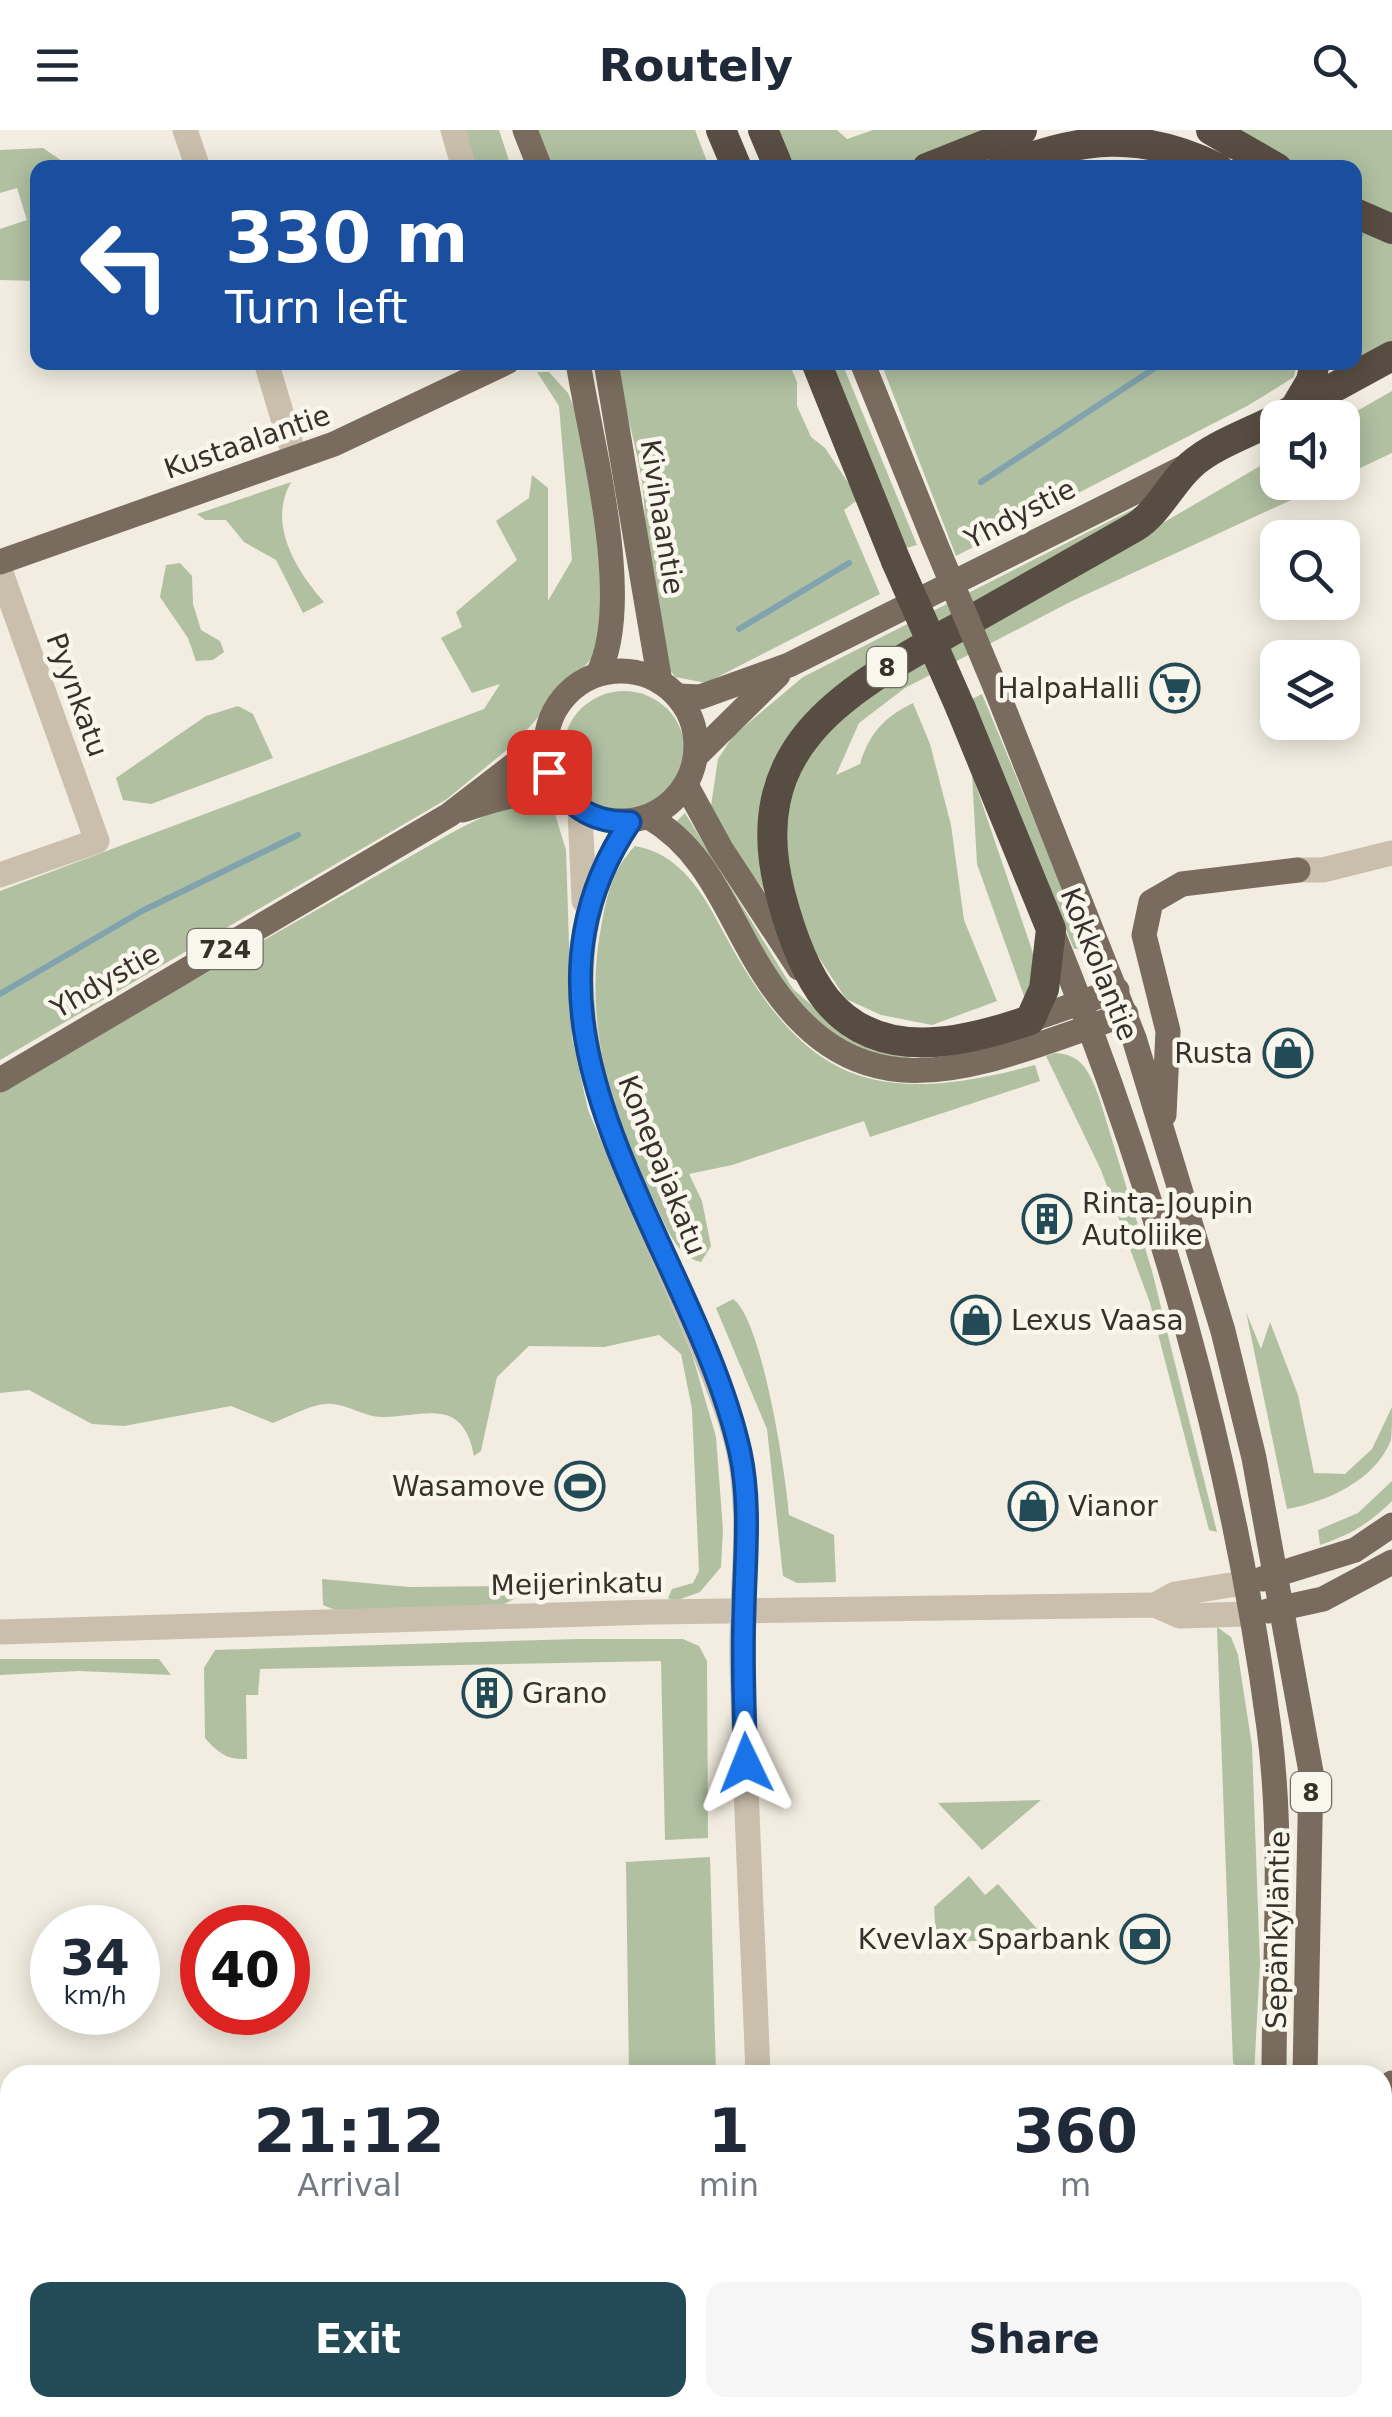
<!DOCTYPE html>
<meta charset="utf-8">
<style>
:root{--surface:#fff;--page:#f6f6f7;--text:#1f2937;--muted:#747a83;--accent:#234a57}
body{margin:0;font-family:"DejaVu Sans",sans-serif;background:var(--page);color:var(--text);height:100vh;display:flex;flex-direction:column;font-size:38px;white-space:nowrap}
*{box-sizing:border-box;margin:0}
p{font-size:32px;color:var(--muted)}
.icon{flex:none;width:55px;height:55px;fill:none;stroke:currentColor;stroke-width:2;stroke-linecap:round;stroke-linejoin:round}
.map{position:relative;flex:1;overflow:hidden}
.details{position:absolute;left:0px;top:1935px;width:1392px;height:352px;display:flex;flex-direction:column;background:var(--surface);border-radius:30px 30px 0 0;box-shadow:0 5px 25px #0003}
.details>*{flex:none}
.guide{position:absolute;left:30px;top:30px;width:1332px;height:210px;border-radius:20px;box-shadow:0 5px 25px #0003;background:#1a4fa0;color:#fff;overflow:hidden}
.fabs{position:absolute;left:1260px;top:270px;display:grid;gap:20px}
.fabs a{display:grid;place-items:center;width:100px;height:100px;border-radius:20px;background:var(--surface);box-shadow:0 5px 25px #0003;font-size:50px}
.speed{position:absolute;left:30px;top:1775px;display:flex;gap:20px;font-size:50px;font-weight:700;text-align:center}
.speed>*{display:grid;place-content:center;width:130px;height:130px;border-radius:50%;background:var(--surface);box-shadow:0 5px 25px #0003;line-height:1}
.speed small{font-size:25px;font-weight:400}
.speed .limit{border:15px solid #d22;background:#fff;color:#111}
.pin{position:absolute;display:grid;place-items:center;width:85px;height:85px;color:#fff;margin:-42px;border-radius:20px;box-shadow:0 5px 15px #0006}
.me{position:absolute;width:110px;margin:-55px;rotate:358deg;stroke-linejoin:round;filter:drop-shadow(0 0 8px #0008)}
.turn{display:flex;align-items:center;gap:35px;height:210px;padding:0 30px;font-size:45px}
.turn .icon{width:130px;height:130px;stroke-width:2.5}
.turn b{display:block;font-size:70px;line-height:85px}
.eta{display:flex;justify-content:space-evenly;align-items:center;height:170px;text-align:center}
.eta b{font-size:60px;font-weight:600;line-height:70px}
.primary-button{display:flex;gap:20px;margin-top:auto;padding:20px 30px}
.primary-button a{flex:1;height:115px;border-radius:20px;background:var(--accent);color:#fff;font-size:40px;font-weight:600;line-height:115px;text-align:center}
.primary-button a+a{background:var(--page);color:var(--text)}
header{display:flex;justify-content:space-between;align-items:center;height:130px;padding:0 30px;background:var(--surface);font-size:45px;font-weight:600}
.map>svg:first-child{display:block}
.green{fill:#b0c0a1}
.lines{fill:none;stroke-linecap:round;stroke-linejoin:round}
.stream{stroke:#81a3ad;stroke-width:6}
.minor{stroke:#c9bfac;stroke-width:25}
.major{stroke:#796b5d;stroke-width:25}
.highway{stroke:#584d42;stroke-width:30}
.major-bridge{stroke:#796b5d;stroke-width:25}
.highway-bridge{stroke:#584d42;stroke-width:30}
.route-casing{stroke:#114b97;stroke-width:25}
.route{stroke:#1a73e8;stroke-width:18}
.labels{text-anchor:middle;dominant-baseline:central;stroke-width:9;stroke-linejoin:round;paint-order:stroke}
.shield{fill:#f9f6ec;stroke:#726c65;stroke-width:2.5}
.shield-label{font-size:25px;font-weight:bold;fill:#38312b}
.street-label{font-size:28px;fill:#38312b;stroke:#f9f6ec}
.poi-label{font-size:28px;fill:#38312b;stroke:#f9f6ec;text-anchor:end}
</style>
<header><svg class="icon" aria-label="menu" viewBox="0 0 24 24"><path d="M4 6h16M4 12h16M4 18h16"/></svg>Routely<svg class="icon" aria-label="search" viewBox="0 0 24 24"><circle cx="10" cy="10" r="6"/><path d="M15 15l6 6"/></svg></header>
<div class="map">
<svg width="1392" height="2287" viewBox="0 0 1392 2287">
<rect width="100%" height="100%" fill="#f2ede0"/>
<g class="green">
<path d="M456 0H499L511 37H469Z"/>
<path d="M536 0H695L709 37H553Z"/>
<path d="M777 0H837L847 9 873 0H995L904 38 796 37Z"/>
<path d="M1233 0H1392V87L1355 71V38L1298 37Z"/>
<path d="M43 18 71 37 38 38 37 151 0 150V99L27 90 17 58 0 63V20Z"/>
<path d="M1355 97 1392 111V211L1355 230Z"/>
<path d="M614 233H789L797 252V276L811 307 825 318 859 369 844 380 880 464 706 553 675 547C637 499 651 404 641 345 634 307 623 270 614 233Z"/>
<path d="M829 233H842L917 415 906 418Z"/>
<path d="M881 233V232L1297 233 1294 247 1249 275 956 426Z"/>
<path d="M537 242H549L568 263 581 294 598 395 602 497 593 527 572 550 514 614 447 669 0 930V761L484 579 500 554 472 563 441 508 462 497 456 482 517 430 496 391 529 368 532 345 548 358V471L572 430 559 276Z"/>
<path d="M1392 261V323L1343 346V289Z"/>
<path d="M1277 326 1278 352 1328 353 1070 472 905 558 859 593 836 645 860 634C869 604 884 587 913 573L930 614 951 695 964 790 997 871 932 895 881 885 846 869 804 805 782 705 801 626 837 584Z"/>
<path d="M291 352C267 394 296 440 324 472L303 483 276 430 244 412 226 390H205L197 384Z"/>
<path d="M1149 371 796 597 769 767 719 700 711 676 718 629 733 606 803 547Z"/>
<path d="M180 433 192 446 193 474 201 500 220 511 224 522 213 530 196 531 188 508 160 467 166 435Z"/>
<circle cx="624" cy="622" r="61"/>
<path d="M982 564 1087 817 1074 819 970 570Z"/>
<path d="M238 576 253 584 273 628 151 674 123 670 116 648 206 586Z"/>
<path d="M972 644 1032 820 1037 843 1025 869 977 734Z"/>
<path d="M518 676H534L555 684 566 720 572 907 588 980 692 1224 716 1307 723 1400 721 1437 700 1462 675 1471 668 1468 672 1459 693 1453 699 1441 692 1279 681 1224 659 1205 604 1217 529 1216 497 1247 481 1321 474 1326C463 1268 429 1285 384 1287 367 1288 349 1275 332 1274 315 1272 289 1287 273 1293L231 1276 124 1296 92 1294 29 1260 0 1263V961L453 702 494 681Z"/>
<path d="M685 683 793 859 845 904 910 927 908 934 858 923 789 868 677 691Z"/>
<path d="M635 716C678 723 702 761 720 796 802 950 867 980 1035 935L1040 951 870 1007 864 991 732 1035 689 1044 702 1071 711 1116 701 1132C675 1127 663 1089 652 1067 610 980 582 889 602 792 607 764 614 737 635 716Z"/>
<path d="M1055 923C1083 924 1090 944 1099 967L1152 1141 1217 1402 1209 1400 1150 1173 1101 1040 1046 926Z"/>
<path d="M733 1169C762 1188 786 1346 789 1385L834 1405 836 1452 797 1453 783 1446 767 1299 716 1178Z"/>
<path d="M1246 1182 1261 1219 1270 1192 1298 1265 1314 1343 1345 1344 1372 1319 1392 1277C1392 1287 1392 1301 1391 1310 1375 1351 1326 1372 1287 1379Z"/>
<path d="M1392 1351V1371C1370 1393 1350 1405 1320 1415L1318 1400 1358 1383Z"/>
<path d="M322 1449 409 1457 518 1456 516 1468 496 1478 335 1480 323 1475Z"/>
<path d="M1217 1497 1231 1507 1238 1525 1252 1616 1260 1833 1254 1945H1245L1233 1933Z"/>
<path d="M577 1509H683L699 1516 707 1531 708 1708 665 1710 661 1531 260 1539 258 1565H246L247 1629C227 1630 218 1623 205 1608L204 1538 215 1520Z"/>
<path d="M0 1529H159L171 1545 79 1541 0 1545Z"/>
<path d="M1041 1670 982 1720 938 1673Z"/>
<path d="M710 1727 716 1945H629L626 1732Z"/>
<path d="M969 1746 985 1765 998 1754 1046 1809 941 1812 936 1807 934 1777Z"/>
<path d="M0 1963 10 1964V2278H714L715 2287H0Z"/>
<path d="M1392 2116V2260L1382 2256V2123Z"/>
<path d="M802 2278H1212L1211 2287H802Z"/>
</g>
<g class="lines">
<g class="stream">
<path d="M1355 109 1360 105"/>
<path d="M981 352 1164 232"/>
<path d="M739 499 849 433"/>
<path d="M0 864 142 781 298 705"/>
</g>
<g class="minor">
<path d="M185 0 198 38"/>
<path d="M453 0 464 38"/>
<path d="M266 232 295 328"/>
<path d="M0 440 97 711 0 745"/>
<path d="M580 681 584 771"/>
<path d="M630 692C511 866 639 1057 706 1225 721 1265 739 1305 743 1348 750 1408 741 1469 742 1529 745 1668 753 1806 758 1945"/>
<path d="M1298 740H1323L1392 723"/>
<path d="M1155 1475 1175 1464 1243 1453"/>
<path d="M0 1502 651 1482 1155 1475 1180 1486 1248 1484"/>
<path d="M765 2278 766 2287"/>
</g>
<g class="major">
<path d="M525 0 540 38"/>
<path d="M578 232C591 314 635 471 598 544"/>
<path d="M606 232 660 552"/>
<path d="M862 232 933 408"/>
<path d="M0 432 334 314 507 232"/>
<circle cx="621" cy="616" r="75"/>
<path d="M996 559 1134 908 1223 1201 1254 1328 1311 1642 1305 1945"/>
<path d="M678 566 700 567 789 535 1185 337"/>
<path d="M696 626 778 545"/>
<path d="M686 655 721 719 799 838"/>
<path d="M463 680C496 669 531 656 565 669"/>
<path d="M649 687C700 717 720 766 748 817 848 1001 965 940 1126 884"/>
<path d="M1051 799C1154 1051 1233 1327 1269 1598 1284 1713 1274 1830 1274 1945"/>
<path d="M1030 890 1117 860"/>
<path d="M0 950 449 685 545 611"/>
<path d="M1164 985 1168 901 1144 805 1151 772 1182 754 1298 740"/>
<path d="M1262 1449 1355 1420 1392 1395"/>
<path d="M1268 1481 1323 1469 1392 1432"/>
<path d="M1382 1960 1392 1953"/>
<path d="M1271 2278 1272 2287"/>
<path d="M1304 2287V2278"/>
</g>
<g class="highway">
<path d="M721 0 737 38"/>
<path d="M763 0 779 38"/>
<path d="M1211 0 1277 38"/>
<path d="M927 38 1022 0"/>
<path d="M1001 38C1081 6 1141 0 1218 38"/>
<path d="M1355 83 1392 99"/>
<path d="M816 232 896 431"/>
<path d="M1295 278 1311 251 1315 232"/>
<path d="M1278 288 1392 226"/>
<path d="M961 579 1051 799 1044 859 1030 890C963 913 878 934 826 869 804 841 790 800 781 766 741 616 845 561 957 498 1016 464 1076 431 1135 397 1158 383 1171 353 1191 335 1213 315 1251 302 1278 288"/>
</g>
<path class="major-bridge" d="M933 408 996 559"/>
<path class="highway-bridge" d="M896 431 961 579"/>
</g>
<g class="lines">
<g class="route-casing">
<path id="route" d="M549 642C569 675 589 693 630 692 487 903 694 1116 740 1322 751 1373 745 1429 744 1481 742 1532 744 1582 746 1633"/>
</g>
<use href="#route" class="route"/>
</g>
<defs>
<g id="supermarket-ring" transform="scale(2.5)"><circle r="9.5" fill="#f9f6ec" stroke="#234a57" stroke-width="1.5"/><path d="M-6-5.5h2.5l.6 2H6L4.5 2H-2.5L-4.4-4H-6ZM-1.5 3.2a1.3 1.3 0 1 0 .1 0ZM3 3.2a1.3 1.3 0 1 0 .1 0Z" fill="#234a57"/></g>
<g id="shop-ring" transform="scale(2.5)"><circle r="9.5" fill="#f9f6ec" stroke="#234a57" stroke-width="1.5"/><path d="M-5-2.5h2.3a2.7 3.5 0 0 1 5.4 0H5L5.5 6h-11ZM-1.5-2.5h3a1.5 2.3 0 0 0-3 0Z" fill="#234a57"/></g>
<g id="building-ring" transform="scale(2.5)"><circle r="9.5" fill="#f9f6ec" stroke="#234a57" stroke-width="1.5"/><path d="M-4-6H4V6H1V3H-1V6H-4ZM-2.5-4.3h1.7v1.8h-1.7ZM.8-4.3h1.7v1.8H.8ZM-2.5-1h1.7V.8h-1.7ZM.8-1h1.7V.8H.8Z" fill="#234a57"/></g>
<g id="stadium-ring" transform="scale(2.5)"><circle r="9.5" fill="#f9f6ec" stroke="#234a57" stroke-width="1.5"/><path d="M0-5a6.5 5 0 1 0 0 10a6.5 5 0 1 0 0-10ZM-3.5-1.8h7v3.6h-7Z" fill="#234a57"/></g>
<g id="bank-ring" transform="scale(2.5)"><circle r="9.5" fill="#f9f6ec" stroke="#234a57" stroke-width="1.5"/><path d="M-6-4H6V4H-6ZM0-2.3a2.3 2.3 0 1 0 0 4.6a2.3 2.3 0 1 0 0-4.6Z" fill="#234a57"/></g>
</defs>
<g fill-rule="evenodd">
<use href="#supermarket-ring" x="1175" y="558"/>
<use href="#shop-ring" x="1288" y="923"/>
<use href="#building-ring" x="1047" y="1089"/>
<use href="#shop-ring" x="976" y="1190"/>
<use href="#stadium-ring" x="580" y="1356"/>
<use href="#shop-ring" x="1033" y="1376"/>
<use href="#building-ring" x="487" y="1563"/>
<use href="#bank-ring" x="1145" y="1809"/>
</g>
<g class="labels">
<g class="shield">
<rect x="867" y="517" width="40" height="40" rx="8"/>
<rect x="187.5" y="799" width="75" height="40" rx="8"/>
<rect x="1291" y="1642" width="40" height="40" rx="8"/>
</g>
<g class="shield-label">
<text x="887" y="537">8</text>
<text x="225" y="819">724</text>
<text x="1311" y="1662">8</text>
</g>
<g class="street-label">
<text transform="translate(247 312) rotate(-19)">Kustaalantie</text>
<text transform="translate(1020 384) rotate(-27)">Yhdystie</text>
<text transform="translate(662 387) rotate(81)">Kivihaantie</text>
<text transform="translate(77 565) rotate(70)">Pyynkatu</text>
<text transform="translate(1099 834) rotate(68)">Kokkolantie</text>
<text transform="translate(105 851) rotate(-30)">Yhdystie</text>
<text transform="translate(662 1035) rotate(68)">Konepajakatu</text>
<text transform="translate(577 1454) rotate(-1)">Meijerinkatu</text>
<text transform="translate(1278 1800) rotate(-89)">Sepänkyläntie</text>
</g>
<g class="poi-label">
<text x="1140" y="558">HalpaHalli</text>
<text x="1253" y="923">Rusta</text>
<text x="1082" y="1073" text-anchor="start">Rinta-Joupin<tspan x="1082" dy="32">Autoliike</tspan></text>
<text x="1011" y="1190" text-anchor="start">Lexus Vaasa</text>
<text x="545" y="1356">Wasamove</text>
<text x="1068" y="1376" text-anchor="start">Vianor</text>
<text x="522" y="1563" text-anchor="start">Grano</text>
<text x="1110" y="1809">Kvevlax Sparbank</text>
</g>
</g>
</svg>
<div class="fabs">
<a><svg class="icon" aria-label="sound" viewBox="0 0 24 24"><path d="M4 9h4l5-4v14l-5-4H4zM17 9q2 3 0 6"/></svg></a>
<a><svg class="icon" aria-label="search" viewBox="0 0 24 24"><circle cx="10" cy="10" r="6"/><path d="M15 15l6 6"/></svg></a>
<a><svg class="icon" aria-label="layers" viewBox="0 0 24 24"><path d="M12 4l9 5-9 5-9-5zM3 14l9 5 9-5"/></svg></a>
</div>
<div class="speed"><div>34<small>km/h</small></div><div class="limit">40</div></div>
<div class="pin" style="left:549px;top:642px;background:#d93025"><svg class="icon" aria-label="arrive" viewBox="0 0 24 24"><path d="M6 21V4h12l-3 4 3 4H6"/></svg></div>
<svg class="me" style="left:746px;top:1633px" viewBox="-20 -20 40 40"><path d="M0-17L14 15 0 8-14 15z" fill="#1a73e8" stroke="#fff" stroke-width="4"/></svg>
<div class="guide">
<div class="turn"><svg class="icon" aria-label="left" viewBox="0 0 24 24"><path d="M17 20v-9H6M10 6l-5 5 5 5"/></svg><div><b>330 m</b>Turn left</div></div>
</div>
<section class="details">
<div class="eta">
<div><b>21:12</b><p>Arrival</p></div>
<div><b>1</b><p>min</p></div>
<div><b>360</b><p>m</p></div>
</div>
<div class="primary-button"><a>Exit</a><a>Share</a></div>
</section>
</div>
